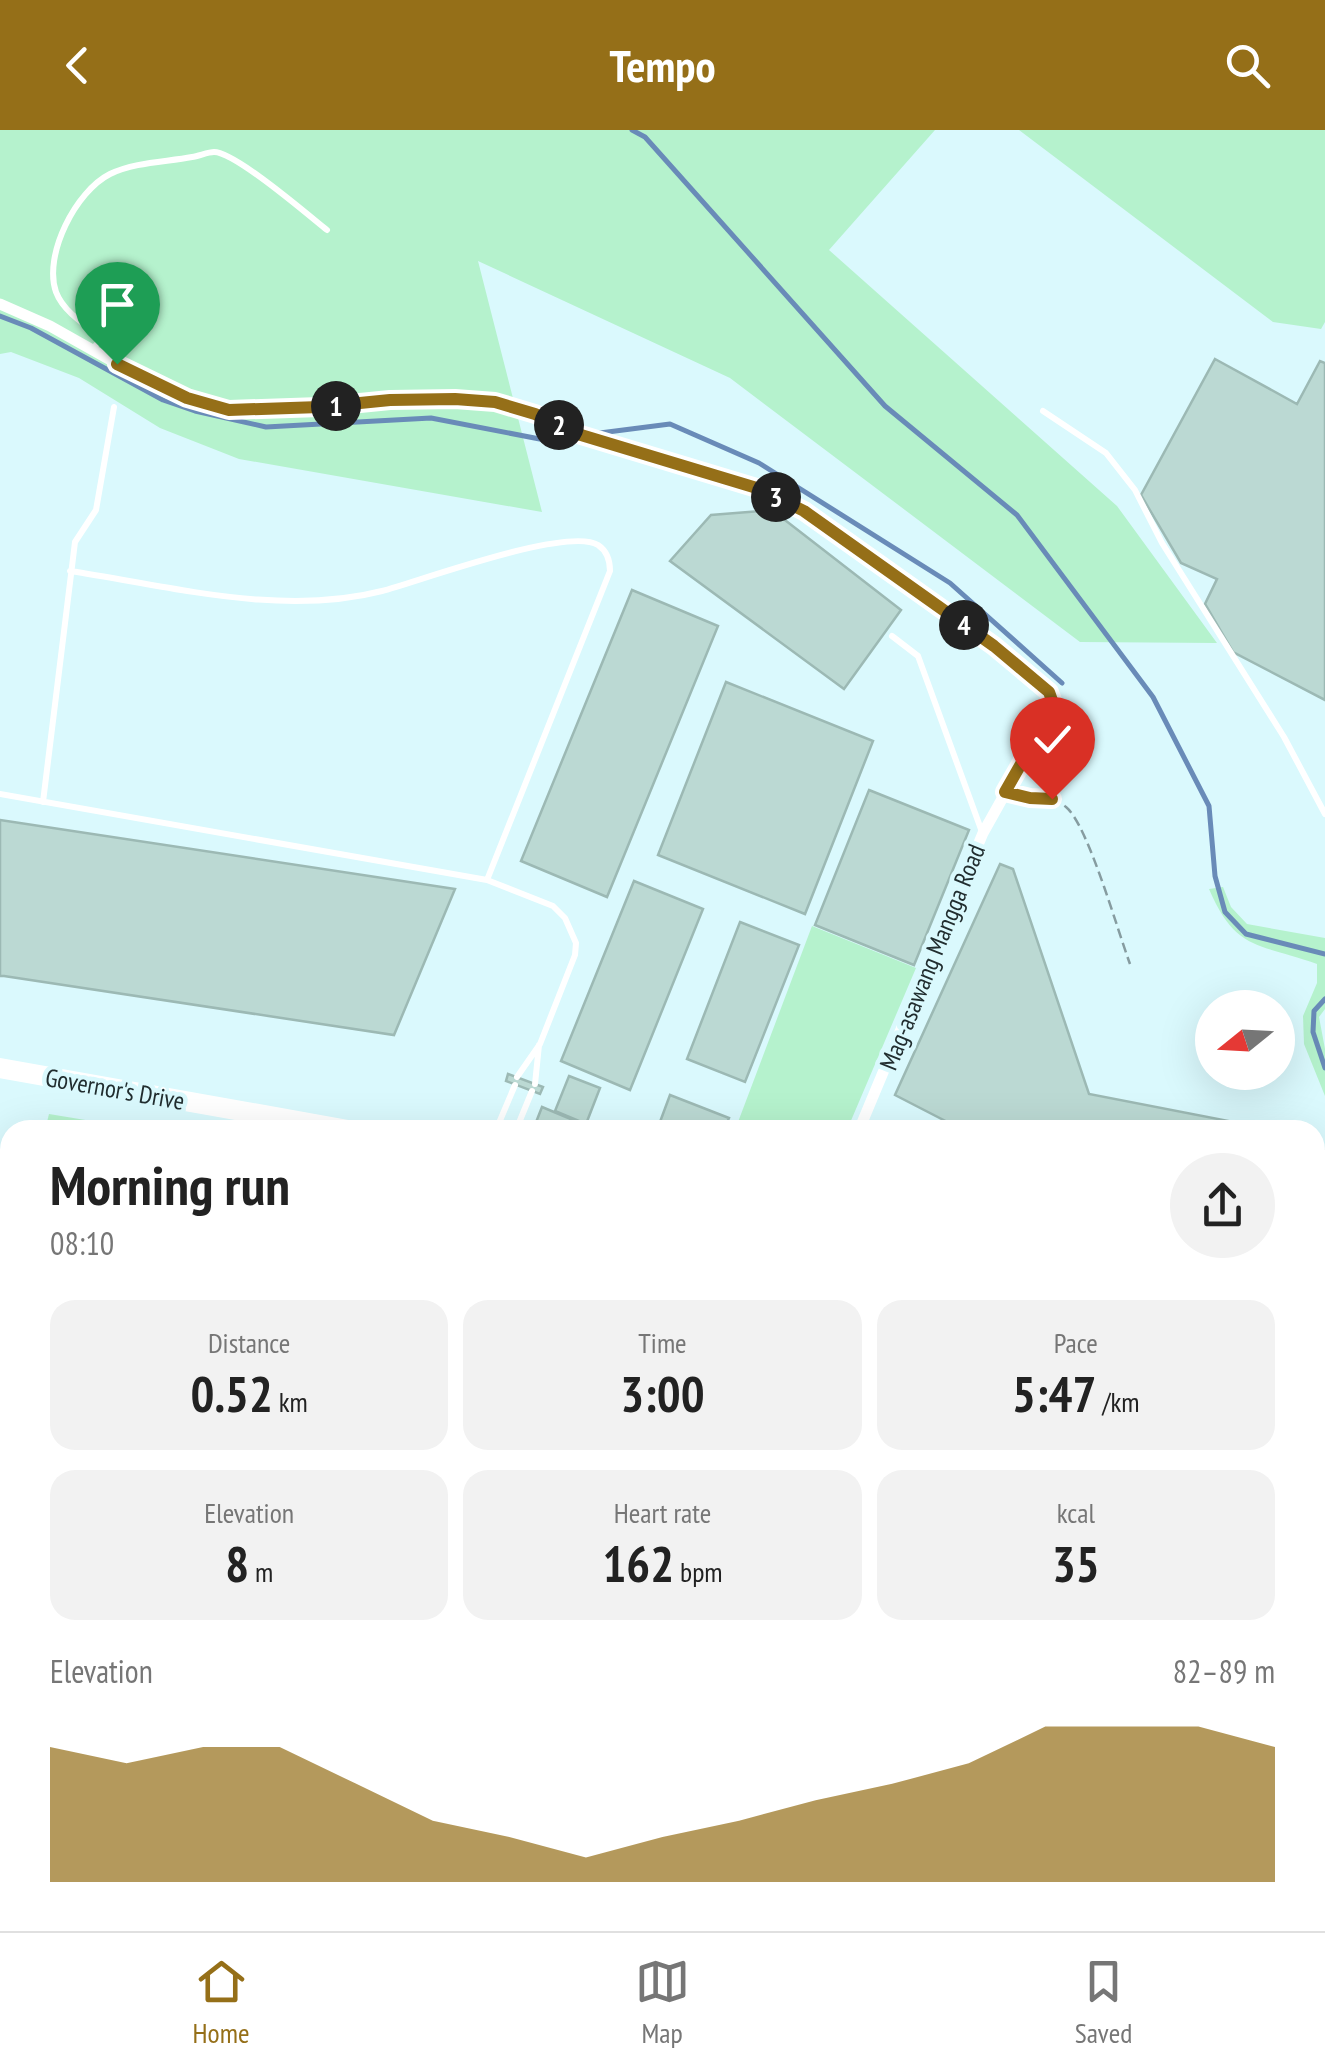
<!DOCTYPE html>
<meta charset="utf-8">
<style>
body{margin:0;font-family:"PT Sans Narrow",sans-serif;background:#f2f2f2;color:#222;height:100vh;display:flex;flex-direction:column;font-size:38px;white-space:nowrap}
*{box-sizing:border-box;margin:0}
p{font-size:32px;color:#767676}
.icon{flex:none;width:55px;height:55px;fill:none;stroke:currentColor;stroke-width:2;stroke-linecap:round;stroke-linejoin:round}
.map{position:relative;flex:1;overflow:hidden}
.sheet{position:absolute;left:0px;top:990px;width:1325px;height:812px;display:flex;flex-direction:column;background:#fff;border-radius:30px 30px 0 0;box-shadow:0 10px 40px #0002}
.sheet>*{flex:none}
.needle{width:65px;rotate:252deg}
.fabs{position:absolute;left:1195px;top:860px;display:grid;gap:20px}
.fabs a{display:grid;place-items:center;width:100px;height:100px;border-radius:50%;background:#fff;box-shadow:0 10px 40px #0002;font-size:50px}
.pin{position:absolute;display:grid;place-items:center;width:85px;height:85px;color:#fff;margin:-102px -42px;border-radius:50% 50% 50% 0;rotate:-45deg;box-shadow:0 0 10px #0007}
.pin .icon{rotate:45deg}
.km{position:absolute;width:50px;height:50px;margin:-25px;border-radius:50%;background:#222;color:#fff;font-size:28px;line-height:50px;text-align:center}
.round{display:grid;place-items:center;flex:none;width:105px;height:105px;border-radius:52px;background:#f2f2f2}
.headline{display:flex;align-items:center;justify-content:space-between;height:170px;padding:0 50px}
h1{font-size:55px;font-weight:700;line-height:75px}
.figures{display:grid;grid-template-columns:repeat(3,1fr);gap:15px;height:170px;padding:10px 50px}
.figures div{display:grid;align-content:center;border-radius:25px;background:#f2f2f2;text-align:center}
.figures b{font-size:50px;font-weight:700}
.figures small{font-size:28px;font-weight:400}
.figures p{font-size:28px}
.chart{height:280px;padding:20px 50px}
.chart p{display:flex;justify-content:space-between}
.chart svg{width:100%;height:180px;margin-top:10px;fill:#956f18;opacity:.7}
header{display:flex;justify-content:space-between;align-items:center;height:130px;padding:0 50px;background:#956f18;color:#fff;font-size:45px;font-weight:700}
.tab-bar{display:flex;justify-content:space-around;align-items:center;height:140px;border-top:2px solid #e0e0e0;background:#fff;font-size:28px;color:#767676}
.tab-bar a{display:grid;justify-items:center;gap:5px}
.tab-bar .active{color:#956f18}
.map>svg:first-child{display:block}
.green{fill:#b5f2cd}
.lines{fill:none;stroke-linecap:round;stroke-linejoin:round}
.stream{stroke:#698bb8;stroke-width:5}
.building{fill:#bbd9d3;stroke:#9cb9b4;stroke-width:2.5}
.path{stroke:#869ca0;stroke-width:2.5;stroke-dasharray:10 5;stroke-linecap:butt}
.service{stroke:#fff;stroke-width:6}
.minor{stroke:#fff;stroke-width:11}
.trunk{stroke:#fff;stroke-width:20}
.route-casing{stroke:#fff;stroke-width:20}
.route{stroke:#956f18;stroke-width:12}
.labels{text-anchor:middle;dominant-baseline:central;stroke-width:9;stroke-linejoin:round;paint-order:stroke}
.street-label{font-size:25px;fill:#212d2f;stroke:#daf9fd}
</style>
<header><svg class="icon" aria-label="back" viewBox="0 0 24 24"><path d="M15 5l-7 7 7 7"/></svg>Tempo<svg class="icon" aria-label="search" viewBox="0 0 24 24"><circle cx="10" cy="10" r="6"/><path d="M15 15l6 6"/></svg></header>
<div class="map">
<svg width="1325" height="1801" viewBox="0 0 1325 1801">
<rect width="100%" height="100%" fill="#daf9fd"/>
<!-- green -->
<path class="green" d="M0,0H935L829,120L1117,376L1217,513L1080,512L730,248L478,131L542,382L239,329L160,298L79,248L11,222L0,224Z
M1019,0H1325V192L1321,199L1273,192Z
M1223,757L1231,777L1247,794L1325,808V879L1319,887L1325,919V966L1304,914L1303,886L1317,853V834C1259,813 1236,822 1209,759Z
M812,796L916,838L847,1000H735Z
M49,984L146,1000H45Z
M114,1793H269L276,1801H111Z"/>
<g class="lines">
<!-- stream -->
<path class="stream" d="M632,0L645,7L885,276L1017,385L1153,567L1209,676L1215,746L1225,782L1246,804L1325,824
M0,186L31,198L163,270L195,281L266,297L431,288L550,311L576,306
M592,304L670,294L759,333L950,453L1062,553
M1325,869L1314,881L1313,902L1325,938
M0,1512L10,1515"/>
</g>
<!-- building -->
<path class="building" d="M1215,229L1297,274L1320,231L1325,233V570L1233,522L1205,474L1217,449L1181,433L1141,365Z
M772,380L901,480L844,559L670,431L711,385Z
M632,460L718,496L607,767L521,731Z
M726,552L873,611L805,784L658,725Z
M869,660L969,700L914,835L815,795Z
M0,690L455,759L394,905L4,846H0Z
M1000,734L1013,739L1089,964L1275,1000H963L895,965Z
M634,751L703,779L630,960L561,931Z
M740,792L799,815L745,952L687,929Z
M508,944L543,957L540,964L506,951Z
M569,946L600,958L586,994L555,981Z
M670,965L729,988L724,1000H657Z
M542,977L578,992L575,1000H533Z
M1315,1013L1325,1021V1192L1315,1186Z
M0,1032L10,1034V1103L0,1101Z
M1315,1270L1325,1276V1299L1315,1317Z
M1315,1606L1325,1614L1323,1677L1315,1671Z
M1325,1680V1717L1315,1709V1692Z
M0,1707L10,1709L9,1740L0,1738Z
M0,1741L10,1743L9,1773L0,1772Z
M908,1792H925L928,1794L924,1801H903Z
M1093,1792H1146L1140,1801H1104Z
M1183,1792H1253L1247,1801H1189L1182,1795Z"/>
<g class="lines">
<!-- path -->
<path class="path" d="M1021,666C1036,670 1053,666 1066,677C1088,695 1118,802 1130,834
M227,1792L228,1801
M255,1792L256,1801
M188,1801L189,1792"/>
<!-- service -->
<path class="service" d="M92,219L99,212V205C84,194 63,181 56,162C43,125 76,61 110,44C135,32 166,32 192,27C199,26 208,22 214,22C235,22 307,84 327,100
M1043,281L1106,323L1135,360L1162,413L1284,607L1325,684
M70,441C170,456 281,487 382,461C420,451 568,396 598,415C607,421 610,430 610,441L487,750
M892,506L918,526L982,702
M0,664L487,750L553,776L565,788L576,813L575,825L540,914L517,947
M43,672L75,412L96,380L114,277
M535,954L539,915
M882,995L891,1000
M496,1000L515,955
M516,1000L532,961
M1315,1233L1325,1238
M1298,1792L1309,1801"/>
<!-- minor -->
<path class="minor" d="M0,174L50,196L153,254L187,268L229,280L320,277L390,271L455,269L495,272L535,284L581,305L760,359L804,381L994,516L1049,562L1054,576L983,703L859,1000
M0,1152L10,1149
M0,1309L10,1287
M0,1456L10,1435
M0,1568L10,1572
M1315,1582L1325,1590
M0,1627L10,1629
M0,1696L10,1698
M0,1782L10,1784
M58,1792L99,1801
M285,1792L296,1801
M535,1792L553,1801
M868,1792L883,1801
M1018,1792L1030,1801
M373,1800L386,1796L398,1801
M11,1801L15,1792
M333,1801L344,1792
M642,1801L643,1792
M715,1801V1792
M790,1801L791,1792
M846,1801L849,1792
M997,1801L1002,1792"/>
<!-- trunk -->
<path class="trunk" d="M0,938L348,1000
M1315,1498L1325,1502"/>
</g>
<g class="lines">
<defs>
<path id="route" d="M117,234L187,268L229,280L320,277L390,270L455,269L495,272L535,284L581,305L760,359L804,381L994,516L1049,562L1054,576L1005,662L1030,668L1052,669"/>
</defs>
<!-- route casing -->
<use href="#route" class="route-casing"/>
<!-- route -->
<use href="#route" class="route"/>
</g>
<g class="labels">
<!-- street labels -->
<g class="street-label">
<text transform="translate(932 827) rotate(-68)">Mag-asawang Mangga Road</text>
<text transform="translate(115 959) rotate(10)">Governor's Drive</text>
</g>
</g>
</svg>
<div class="fabs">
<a><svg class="needle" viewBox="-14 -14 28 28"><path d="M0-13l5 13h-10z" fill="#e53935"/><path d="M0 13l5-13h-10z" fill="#767676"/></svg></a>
</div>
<div class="pin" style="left:117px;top:234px;background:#1e9e55"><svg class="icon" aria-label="arrive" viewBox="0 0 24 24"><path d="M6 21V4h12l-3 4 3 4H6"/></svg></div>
<div class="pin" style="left:1052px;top:669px;background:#d93025"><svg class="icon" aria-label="check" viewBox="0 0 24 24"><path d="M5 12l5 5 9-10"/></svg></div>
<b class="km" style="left:336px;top:276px">1</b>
<b class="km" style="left:559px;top:295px">2</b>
<b class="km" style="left:776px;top:367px">3</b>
<b class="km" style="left:964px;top:495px">4</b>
<section class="sheet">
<div class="headline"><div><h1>Morning run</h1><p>08:10</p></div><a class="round"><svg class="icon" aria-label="share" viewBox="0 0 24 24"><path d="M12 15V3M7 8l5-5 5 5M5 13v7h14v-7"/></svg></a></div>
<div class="figures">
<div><p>Distance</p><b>0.52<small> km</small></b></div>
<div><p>Time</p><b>3:00</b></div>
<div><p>Pace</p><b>5:47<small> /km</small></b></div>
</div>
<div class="figures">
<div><p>Elevation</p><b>8<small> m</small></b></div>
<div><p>Heart rate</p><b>162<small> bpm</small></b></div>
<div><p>kcal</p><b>35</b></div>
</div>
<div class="chart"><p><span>Elevation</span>82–89 m</p>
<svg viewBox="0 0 160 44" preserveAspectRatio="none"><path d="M0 44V11L10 15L20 11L30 11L40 20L50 29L60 33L70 38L80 33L90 29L100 24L110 20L120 15L130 6L140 6L150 6L160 11V44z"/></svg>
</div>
</section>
</div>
<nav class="tab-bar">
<a class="active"><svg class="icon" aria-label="home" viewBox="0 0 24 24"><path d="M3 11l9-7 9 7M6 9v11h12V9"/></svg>Home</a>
<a><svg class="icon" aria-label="map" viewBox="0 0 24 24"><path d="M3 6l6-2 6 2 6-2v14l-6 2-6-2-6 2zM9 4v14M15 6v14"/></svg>Map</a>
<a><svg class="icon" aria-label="saved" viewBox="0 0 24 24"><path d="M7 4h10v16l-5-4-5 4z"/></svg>Saved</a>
</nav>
